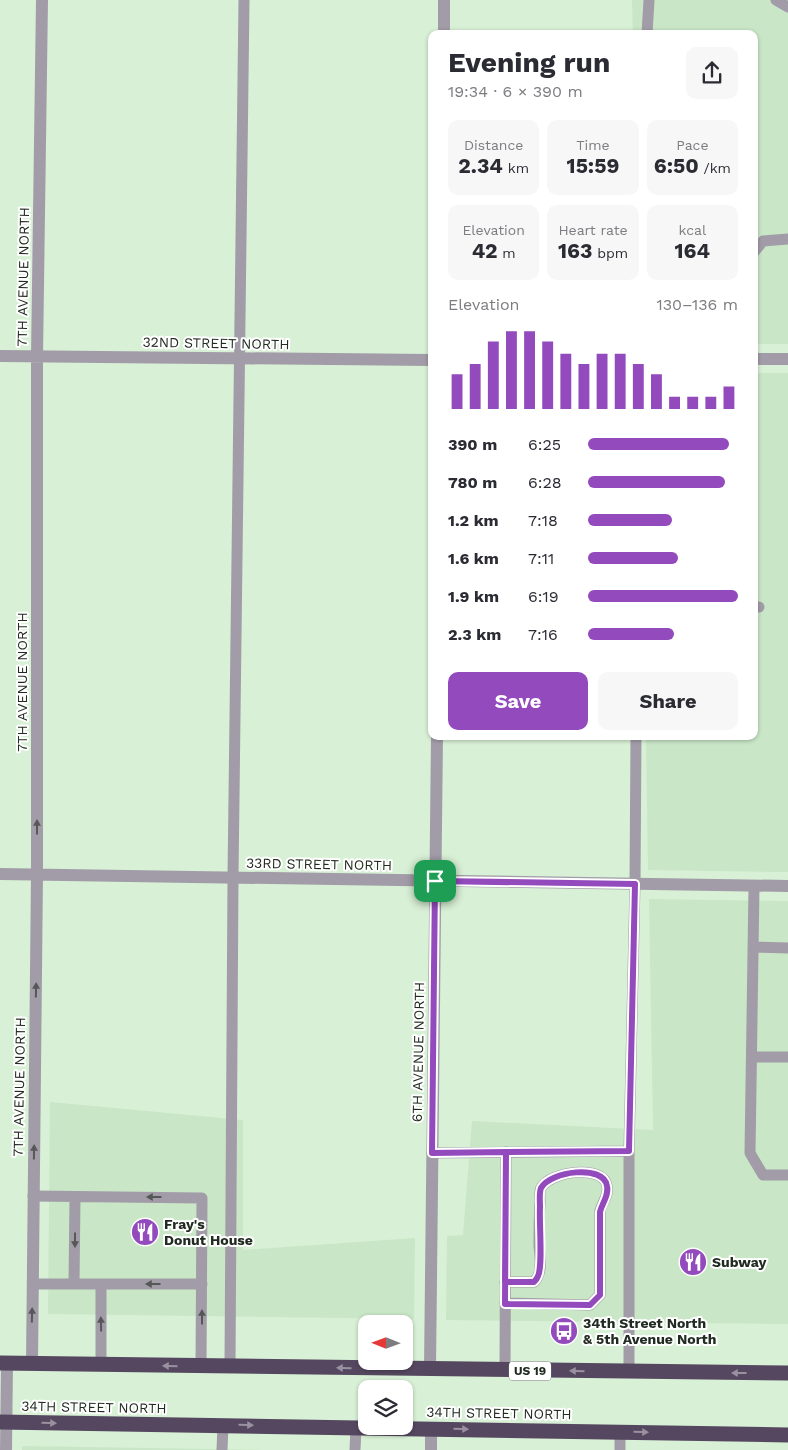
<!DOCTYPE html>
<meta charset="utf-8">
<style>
body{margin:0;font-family:"Work Sans",sans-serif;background:#f7f7f7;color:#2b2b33;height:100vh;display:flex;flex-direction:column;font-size:19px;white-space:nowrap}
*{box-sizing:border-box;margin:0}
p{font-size:16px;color:#7c7c81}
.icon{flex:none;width:28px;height:28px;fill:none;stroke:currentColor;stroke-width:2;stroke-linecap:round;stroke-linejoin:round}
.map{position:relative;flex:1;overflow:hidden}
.side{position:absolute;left:428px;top:30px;width:330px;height:710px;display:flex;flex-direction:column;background:#fff;border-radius:10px;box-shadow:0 1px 4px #0004}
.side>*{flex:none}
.needle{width:32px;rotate:271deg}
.buttons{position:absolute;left:358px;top:1315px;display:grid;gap:10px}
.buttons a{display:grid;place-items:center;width:55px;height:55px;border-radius:10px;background:#fff;box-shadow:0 1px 4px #0004;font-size:25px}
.pin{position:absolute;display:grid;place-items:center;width:42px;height:42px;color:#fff;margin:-21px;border-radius:10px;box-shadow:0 2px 8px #0006}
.round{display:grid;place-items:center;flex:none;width:52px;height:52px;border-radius:10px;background:#f7f7f7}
.summary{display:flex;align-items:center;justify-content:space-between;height:85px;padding:0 20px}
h1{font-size:28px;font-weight:700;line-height:38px}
.metrics{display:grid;grid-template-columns:repeat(3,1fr);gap:8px;height:85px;padding:5px 20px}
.metrics div{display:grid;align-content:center;border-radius:10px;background:#f7f7f7;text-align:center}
.metrics b{font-size:21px;font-weight:700}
.metrics small{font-size:14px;font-weight:400}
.metrics p{font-size:14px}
.chart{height:140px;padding:10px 20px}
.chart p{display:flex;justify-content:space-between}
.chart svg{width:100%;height:90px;margin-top:5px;stroke:#924abd;stroke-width:6}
.cta{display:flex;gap:10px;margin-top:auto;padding:10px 20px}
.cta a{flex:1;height:58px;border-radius:10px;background:#924abd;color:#fff;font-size:20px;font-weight:700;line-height:58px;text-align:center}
.cta a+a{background:#f7f7f7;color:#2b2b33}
ul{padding:0 20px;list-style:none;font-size:16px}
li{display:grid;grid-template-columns:80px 60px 1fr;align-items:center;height:38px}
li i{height:12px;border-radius:6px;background:#924abd}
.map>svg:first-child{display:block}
.built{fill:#c9e6c7}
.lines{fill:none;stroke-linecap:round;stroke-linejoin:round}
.lane{stroke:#a29ca8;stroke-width:11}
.street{stroke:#a29ca8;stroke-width:12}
.highway{stroke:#55475f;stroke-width:15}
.oneway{fill:#555857}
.oneway2{fill:#99919f}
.route-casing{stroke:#fff;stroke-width:10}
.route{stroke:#924abd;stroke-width:6}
.labels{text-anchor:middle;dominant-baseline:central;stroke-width:4;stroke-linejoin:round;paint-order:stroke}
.shield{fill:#fff;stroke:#646b64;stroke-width:1}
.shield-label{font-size:12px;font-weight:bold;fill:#222b21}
.street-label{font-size:14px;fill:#222b21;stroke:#fff}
.poi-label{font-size:14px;font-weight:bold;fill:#222b21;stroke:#fff;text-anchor:start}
</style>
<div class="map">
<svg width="788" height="1450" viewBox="0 0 788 1450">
<rect width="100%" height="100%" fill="#d8f0d6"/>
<!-- built -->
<path class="built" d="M632,0H788V344H754V34H633Z
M754,373H788V872L648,870L646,736H754Z
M649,899L788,901V1324L446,1320L447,1236L463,1235L472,1121L653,1130Z
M50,1102L243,1120V1250L415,1238L414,1319L48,1314Z
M22,1446L264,1450H22Z"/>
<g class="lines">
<!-- lane -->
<path class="lane" d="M776,0L788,7
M647,34L649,0
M754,252L763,241L788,239
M754,607H759
M754,886L750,1153L763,1175H788
M753,947L788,948
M752,1057H788
M432,1153L629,1151
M33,1196L202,1198L201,1366
M505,1282H534C536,1280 537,1279 538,1276C542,1267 540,1255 539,1246C539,1231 539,1217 540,1203C540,1199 539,1192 541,1188C550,1171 604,1164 607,1186C609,1196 602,1202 600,1211V1295L590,1305L505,1303
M33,1284H202
M74,1284L75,1197
M101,1284V1365
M230,1366L233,877L244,0
M505,1370L506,1152
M629,1372V1151L635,884L636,736
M222,1450L223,1425
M355,1450L356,1427
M620,1450V1432"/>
<!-- street -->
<path class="street" d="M444,34V0
M0,356L431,360
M754,359H788
M0,874L788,886
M32,1363L37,874V357L42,0
M430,1369L437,736
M6,1450L7,1363
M431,1450V1429"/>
<!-- highway -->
<path class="highway" d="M0,1363L788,1373
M0,1422L788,1435"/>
</g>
<!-- one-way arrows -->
<defs><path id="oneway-solid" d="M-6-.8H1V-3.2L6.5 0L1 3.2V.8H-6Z" transform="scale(1.25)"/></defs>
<g class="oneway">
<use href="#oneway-solid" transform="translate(37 827) rotate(-90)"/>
<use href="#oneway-solid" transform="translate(36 990) rotate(-89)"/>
<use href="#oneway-solid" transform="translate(34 1152) rotate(-89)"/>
<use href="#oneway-solid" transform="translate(154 1197) rotate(-180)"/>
<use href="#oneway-solid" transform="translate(75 1240) rotate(90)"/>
<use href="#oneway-solid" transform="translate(153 1284) rotate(-180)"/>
<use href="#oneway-solid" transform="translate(32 1315) rotate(-89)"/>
<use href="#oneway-solid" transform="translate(202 1317) rotate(-90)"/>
<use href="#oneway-solid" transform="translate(101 1324) rotate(-91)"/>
</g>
<g class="oneway2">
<use href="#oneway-solid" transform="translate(170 1366) rotate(-179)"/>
<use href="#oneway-solid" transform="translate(344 1368) rotate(-179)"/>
<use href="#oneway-solid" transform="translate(577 1371) rotate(-179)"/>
<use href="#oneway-solid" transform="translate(739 1373) rotate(-180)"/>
<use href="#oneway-solid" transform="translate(49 1423) rotate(1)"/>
<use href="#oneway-solid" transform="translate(246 1425) rotate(1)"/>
<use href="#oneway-solid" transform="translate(461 1429) rotate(1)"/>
<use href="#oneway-solid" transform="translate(641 1432) rotate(1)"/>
</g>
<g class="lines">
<defs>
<path id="route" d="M435,881L432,1153L506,1152L505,1282H534C536,1280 537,1279 538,1276C543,1266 539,1222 540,1207C540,1201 539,1193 541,1188C550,1171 604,1164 607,1186C609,1196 602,1203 600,1212V1295L590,1305L505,1304C505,1253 506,1203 506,1152L629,1151L635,884L435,881"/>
</defs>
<!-- route casing -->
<use href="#route" class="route-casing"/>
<!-- route -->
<use href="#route" class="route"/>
</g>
<!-- icons -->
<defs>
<symbol id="restaurant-disc" viewBox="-11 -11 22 22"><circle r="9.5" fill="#924abd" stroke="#fff"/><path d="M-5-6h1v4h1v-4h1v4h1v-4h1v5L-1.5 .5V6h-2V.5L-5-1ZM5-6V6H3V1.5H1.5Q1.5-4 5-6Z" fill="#fff"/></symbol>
<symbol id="bus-disc" viewBox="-11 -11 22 22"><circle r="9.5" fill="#924abd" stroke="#fff"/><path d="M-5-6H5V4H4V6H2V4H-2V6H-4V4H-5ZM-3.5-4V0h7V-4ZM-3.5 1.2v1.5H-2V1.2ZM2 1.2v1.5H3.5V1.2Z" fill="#fff"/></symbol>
</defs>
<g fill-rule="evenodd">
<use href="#restaurant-disc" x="129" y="1216" width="32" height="32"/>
<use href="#restaurant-disc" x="677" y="1246" width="32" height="32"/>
<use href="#bus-disc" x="548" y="1315" width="32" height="32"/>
</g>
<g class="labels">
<!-- shield labels -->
<rect class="shield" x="509" y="1361.5" width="42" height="19" rx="4"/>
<g class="shield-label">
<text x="530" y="1371">US 19</text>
</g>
<!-- street labels -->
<g class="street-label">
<text transform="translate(23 277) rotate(-89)">7TH AVENUE NORTH</text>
<text transform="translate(216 343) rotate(1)">32ND STREET NORTH</text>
<text transform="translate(22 682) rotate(-90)">7TH AVENUE NORTH</text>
<text transform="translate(319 864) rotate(1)">33RD STREET NORTH</text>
<text transform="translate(418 1052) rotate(-89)">6TH AVENUE NORTH</text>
<text transform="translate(19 1087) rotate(-89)">7TH AVENUE NORTH</text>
<text transform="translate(94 1407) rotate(1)">34TH STREET NORTH</text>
<text transform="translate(499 1413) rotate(1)">34TH STREET NORTH</text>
</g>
<!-- poi labels -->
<g class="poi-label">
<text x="164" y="1224">Fray's<tspan x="164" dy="16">Donut House</tspan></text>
<text x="712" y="1262">Subway</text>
<text x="583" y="1323">34th Street North<tspan x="583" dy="16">&amp; 5th Avenue North</tspan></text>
</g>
</g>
</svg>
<div class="buttons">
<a><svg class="needle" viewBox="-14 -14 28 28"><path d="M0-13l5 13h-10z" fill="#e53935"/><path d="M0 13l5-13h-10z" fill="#7c7c81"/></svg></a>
<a><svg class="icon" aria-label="layers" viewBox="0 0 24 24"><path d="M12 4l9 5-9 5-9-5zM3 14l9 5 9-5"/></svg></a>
</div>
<div class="pin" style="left:435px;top:881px;background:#1e9e55"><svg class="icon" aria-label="arrive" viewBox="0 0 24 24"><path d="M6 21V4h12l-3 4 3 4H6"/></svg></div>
<section class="side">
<div class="summary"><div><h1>Evening run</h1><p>19:34 · 6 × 390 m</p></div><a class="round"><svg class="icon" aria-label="share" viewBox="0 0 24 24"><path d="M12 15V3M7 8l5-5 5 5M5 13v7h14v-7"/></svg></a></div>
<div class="metrics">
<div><p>Distance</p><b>2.34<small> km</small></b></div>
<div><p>Time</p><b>15:59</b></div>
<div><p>Pace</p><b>6:50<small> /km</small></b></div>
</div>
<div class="metrics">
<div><p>Elevation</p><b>42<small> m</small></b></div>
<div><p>Heart rate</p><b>163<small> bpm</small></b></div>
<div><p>kcal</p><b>164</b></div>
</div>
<div class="chart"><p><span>Elevation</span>130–136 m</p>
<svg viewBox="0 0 160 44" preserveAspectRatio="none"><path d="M5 44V27M15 44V22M25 44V11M35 44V6M45 44V6M55 44V11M65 44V17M75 44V22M85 44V17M95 44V17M105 44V22M115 44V27M125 44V38M135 44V38M145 44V38M155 44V33"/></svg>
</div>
<ul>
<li><b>390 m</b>6:25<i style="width:94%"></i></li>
<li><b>780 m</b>6:28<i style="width:91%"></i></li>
<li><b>1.2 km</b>7:18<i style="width:56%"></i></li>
<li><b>1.6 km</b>7:11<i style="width:60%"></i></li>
<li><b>1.9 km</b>6:19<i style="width:100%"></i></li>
<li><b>2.3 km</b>7:16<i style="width:57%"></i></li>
</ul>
<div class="cta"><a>Save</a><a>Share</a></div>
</section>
</div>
